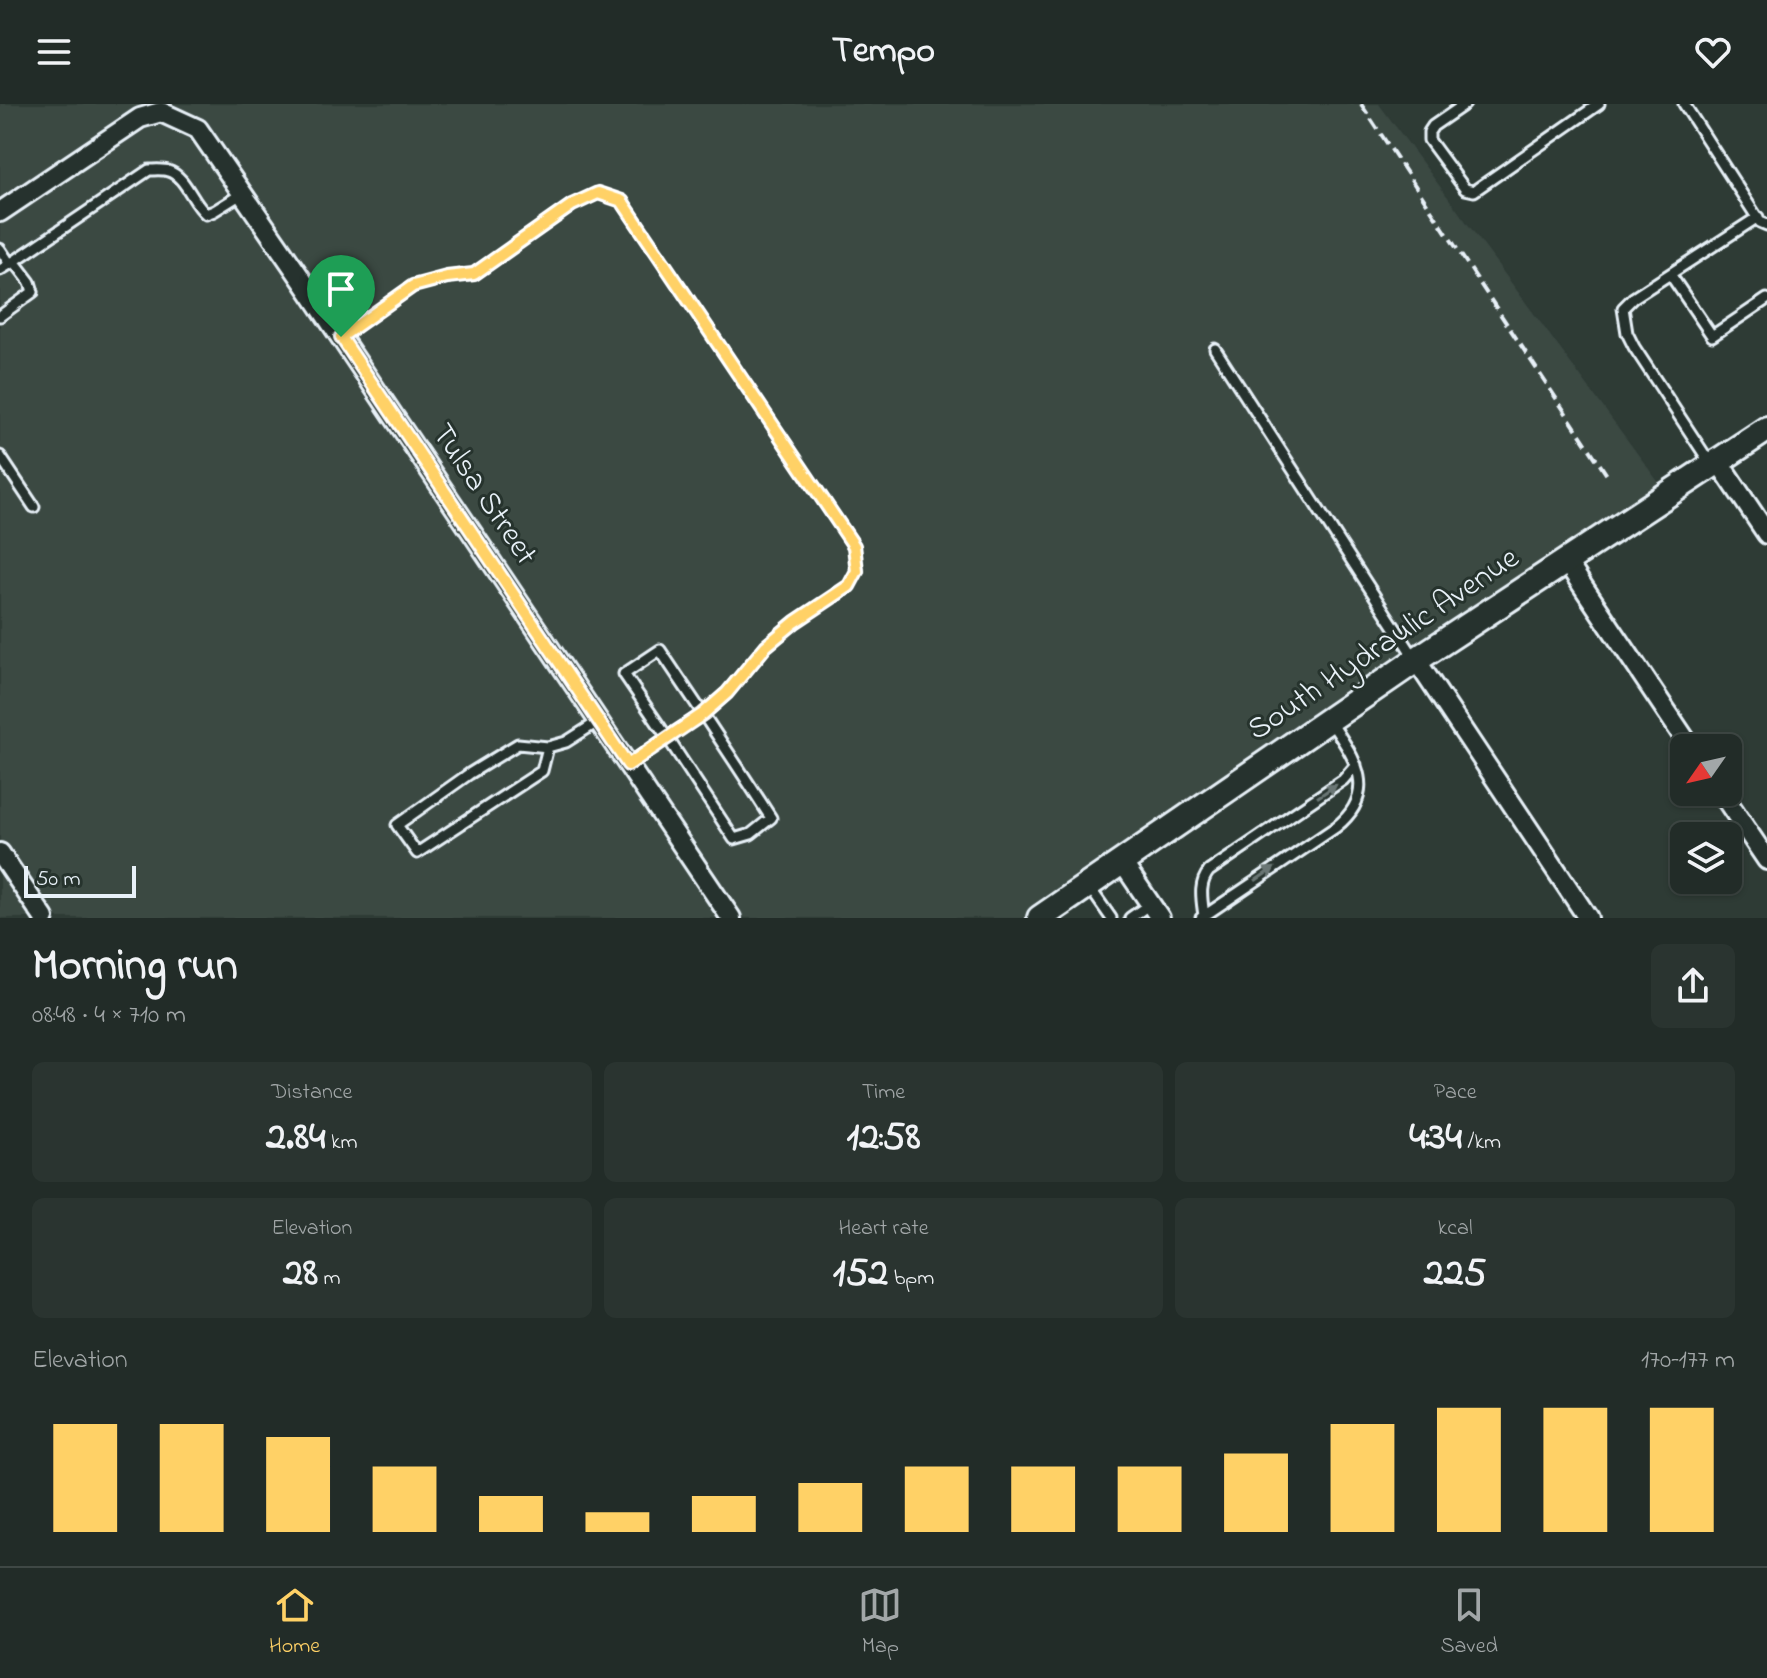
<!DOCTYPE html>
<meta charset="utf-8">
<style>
body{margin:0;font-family:"Indie Flower",sans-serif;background:#2a3430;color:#f1f3f6;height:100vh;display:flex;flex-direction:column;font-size:30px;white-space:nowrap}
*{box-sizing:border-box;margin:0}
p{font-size:26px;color:#a2a7a8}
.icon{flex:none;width:44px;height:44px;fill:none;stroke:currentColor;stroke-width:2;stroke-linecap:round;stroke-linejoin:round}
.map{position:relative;height:814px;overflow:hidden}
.side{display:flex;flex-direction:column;background:#222c28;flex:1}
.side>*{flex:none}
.needle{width:52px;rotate:236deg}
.fabs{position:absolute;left:1670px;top:630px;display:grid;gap:16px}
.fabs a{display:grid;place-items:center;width:72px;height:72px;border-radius:12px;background:#222c28;box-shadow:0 2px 6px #0004,0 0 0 2px #3f4845;font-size:40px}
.scale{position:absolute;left:24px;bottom:20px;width:112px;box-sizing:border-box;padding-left:8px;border:4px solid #e8f1f8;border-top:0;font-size:22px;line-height:28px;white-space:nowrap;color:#e8f1f8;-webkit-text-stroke:6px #26332d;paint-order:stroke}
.pin{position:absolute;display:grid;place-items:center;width:68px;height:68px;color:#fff;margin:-82px -34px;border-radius:50% 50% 50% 0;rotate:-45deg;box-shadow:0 0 8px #0007}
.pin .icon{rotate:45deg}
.round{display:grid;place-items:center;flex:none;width:84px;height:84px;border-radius:12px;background:#2a3430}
.overview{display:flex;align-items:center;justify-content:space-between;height:136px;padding:0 32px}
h1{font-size:44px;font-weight:700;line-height:60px}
.stats{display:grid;grid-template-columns:repeat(3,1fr);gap:12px;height:136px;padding:8px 32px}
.stats div{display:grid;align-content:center;border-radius:12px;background:#2a3430;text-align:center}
.stats b{font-size:40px;font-weight:700}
.stats small{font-size:22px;font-weight:400}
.stats p{font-size:22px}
.chart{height:224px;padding:16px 32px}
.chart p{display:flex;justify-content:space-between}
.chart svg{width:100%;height:144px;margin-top:8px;stroke:#ffd166;stroke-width:6}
header{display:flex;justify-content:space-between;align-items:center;height:104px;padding:0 32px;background:#222c28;font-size:36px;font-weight:700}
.tab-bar{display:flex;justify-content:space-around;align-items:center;height:112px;border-top:2px solid #3f4845;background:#222c28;font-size:22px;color:#a2a7a8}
.tab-bar a{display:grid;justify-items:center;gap:4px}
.tab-bar .on{color:#ffd166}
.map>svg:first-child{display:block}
.built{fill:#3b4843}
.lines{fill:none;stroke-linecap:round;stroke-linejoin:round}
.lane-casing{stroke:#e8f1f8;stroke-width:15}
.street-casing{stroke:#e8f1f8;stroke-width:24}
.secondary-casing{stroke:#e8f1f8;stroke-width:30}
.lane{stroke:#26332d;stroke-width:9}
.street{stroke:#26332d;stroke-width:18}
.secondary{stroke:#26332d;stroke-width:24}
.rail{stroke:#e8f1f8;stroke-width:4;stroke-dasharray:12 6;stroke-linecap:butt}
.oneway{fill:#6a7674}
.route-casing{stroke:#fff;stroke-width:16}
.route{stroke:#ffd166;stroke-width:10}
.labels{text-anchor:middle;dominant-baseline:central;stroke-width:6;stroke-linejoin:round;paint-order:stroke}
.street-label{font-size:32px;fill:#e8f1f8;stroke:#26332d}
</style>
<header><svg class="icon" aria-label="menu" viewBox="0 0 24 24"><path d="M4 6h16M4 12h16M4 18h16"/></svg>Tempo<svg class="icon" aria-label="heart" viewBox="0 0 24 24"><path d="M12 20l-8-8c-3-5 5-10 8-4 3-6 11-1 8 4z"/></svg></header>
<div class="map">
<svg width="1767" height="814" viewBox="0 0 1767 814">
<rect width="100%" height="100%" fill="#2e3b35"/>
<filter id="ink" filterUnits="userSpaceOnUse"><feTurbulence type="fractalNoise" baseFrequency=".0125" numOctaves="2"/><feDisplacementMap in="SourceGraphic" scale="16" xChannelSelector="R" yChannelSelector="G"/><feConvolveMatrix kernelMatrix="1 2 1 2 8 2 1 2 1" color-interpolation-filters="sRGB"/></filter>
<g filter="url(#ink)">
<!-- built -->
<path class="built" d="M0,0H1379L1668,391L1040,814H0Z"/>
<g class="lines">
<defs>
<path id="lane" d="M1465,0L1433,22L1429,28V36L1465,85L1474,87L1599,0
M1684,0L1760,118L1767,121
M0,145L10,160L149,66C155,66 163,65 168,67C186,72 192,99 206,110L214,107L243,89
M0,166L10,160
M1670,170L1712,232L1767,195
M0,212L33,188L30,178L14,157
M341,233L413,182L447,173L474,170L572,101L598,89L622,97L854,442L857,467L849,482L795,518L766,542L727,589L703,610L667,633L624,570L660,546C698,602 735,658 771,714L751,730L734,735L667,633L628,661
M1215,245L1414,553
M0,352L34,403
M1710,359L1634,243L1627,229L1623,204L1633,194L1758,113
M518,640L548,643L542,667L417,749L397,721L469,670Z
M548,643L566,638L599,617
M1090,784L1111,814
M1204,812C1202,796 1198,780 1209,767L1343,676L1356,661
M1130,814L1150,800
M1201,814L1336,723C1380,688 1354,653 1330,617"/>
<path id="street" d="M0,108L140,14L161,8L198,25L302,176L731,814
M1718,357L1767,430
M1566,457L1691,644
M1416,556L1588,814
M1721,688L1767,756
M0,749L44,814
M1122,758L1160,814"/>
<path id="secondary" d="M1040,814L1416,556L1767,325"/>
</defs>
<!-- lane casing -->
<use href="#lane" class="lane-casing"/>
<!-- street casing -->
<use href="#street" class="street-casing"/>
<!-- secondary casing -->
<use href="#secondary" class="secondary-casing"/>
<!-- lane -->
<use href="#lane" class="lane"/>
<!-- street -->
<use href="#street" class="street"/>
<!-- secondary -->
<use href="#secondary" class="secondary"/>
<!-- rail -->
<path class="rail" d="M1361,0L1607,371"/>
</g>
<!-- one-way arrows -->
<defs><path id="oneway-solid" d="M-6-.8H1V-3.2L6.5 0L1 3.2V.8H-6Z" transform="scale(2)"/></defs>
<g class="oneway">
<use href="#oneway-solid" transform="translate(1327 687) rotate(-34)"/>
<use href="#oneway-solid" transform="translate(1265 770) rotate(-34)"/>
</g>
</g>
<g class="lines" filter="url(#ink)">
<defs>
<path id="route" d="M598,89L622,97L854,442L857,467L849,482L795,518L766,542L727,589L703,610L628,661L341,233L413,182L447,173L474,170L572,101Z"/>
</defs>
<!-- route casing -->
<use href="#route" class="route-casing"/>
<!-- route -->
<use href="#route" class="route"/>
</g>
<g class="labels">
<!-- street labels -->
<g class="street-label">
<text transform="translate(483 391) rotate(56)">Tulsa Street</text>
<text transform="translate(1384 541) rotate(-34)">South Hydraulic Avenue</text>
</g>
</g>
</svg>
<div class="fabs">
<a><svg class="needle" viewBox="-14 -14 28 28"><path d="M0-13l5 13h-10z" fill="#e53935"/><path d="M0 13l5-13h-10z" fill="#a2a7a8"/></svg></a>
<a><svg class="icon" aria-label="layers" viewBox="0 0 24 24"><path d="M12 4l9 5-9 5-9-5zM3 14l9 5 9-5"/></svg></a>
</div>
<div class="scale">50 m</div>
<div class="pin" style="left:341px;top:233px;background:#1e9e55"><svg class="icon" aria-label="arrive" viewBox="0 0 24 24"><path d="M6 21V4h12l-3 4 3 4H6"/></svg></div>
</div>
<section class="side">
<div class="overview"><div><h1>Morning run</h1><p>08:48 · 4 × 710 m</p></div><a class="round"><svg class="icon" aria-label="share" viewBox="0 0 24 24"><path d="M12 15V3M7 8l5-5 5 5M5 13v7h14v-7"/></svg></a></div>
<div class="stats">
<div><p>Distance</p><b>2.84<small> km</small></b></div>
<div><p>Time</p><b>12:58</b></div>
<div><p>Pace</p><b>4:34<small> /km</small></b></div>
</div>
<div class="stats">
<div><p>Elevation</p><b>28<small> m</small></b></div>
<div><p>Heart rate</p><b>152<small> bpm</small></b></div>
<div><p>kcal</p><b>225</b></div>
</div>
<div class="chart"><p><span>Elevation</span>170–177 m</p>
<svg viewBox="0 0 160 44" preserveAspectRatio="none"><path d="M5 44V11M15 44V11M25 44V15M35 44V24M45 44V33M55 44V38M65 44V33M75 44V29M85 44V24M95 44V24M105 44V24M115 44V20M125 44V11M135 44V6M145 44V6M155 44V6"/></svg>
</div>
</section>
<nav class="tab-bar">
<a class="on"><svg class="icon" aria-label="home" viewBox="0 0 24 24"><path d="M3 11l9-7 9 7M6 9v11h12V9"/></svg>Home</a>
<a><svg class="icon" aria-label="map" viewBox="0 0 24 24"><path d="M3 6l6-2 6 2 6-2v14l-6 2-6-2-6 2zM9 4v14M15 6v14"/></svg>Map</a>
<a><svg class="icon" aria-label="saved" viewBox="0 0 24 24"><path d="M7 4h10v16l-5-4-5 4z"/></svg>Saved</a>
</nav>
